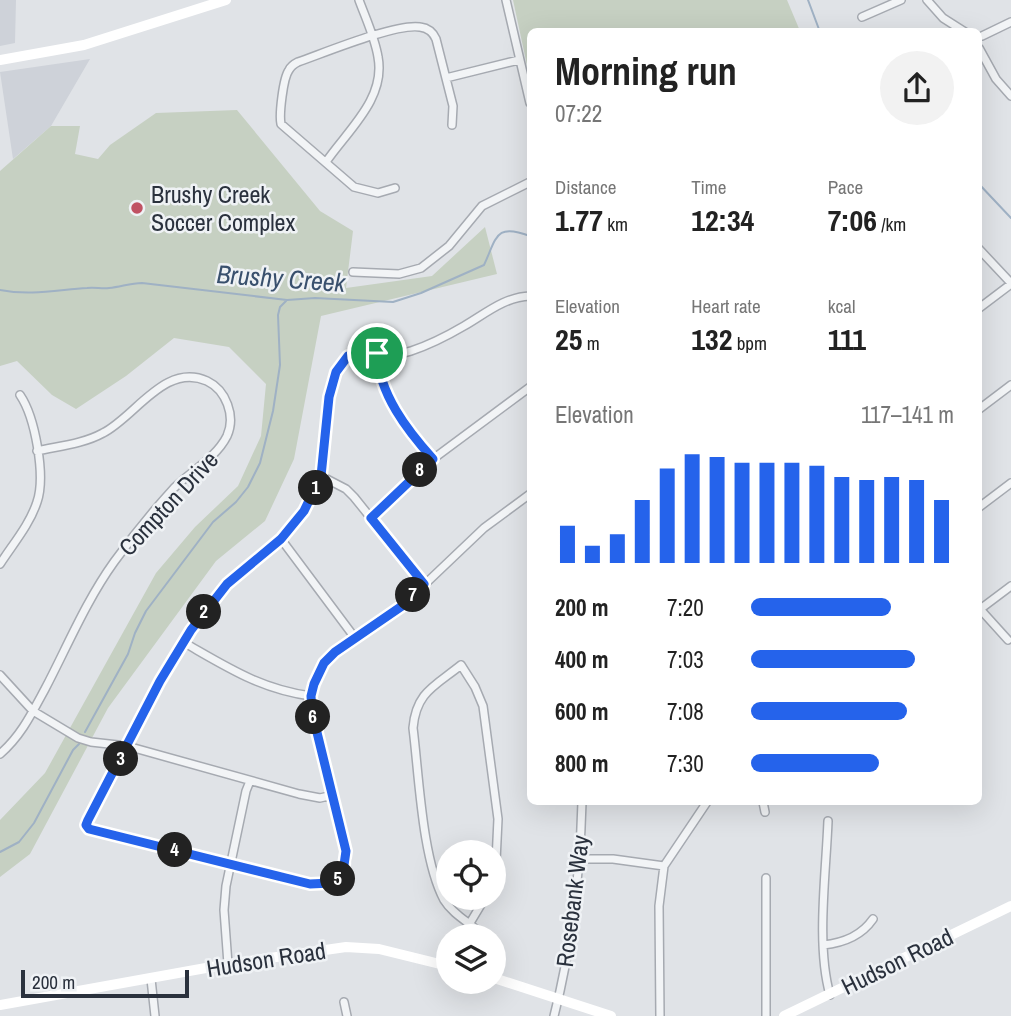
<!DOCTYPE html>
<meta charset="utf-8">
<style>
body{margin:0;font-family:"Archivo Narrow",sans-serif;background:#f2f2f2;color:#222;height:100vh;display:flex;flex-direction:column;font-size:26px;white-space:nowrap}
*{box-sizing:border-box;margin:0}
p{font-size:23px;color:#767676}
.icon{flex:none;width:38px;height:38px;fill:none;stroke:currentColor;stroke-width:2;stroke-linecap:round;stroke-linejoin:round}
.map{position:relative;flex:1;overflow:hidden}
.details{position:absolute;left:527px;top:28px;width:455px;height:777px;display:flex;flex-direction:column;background:#fff;border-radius:10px;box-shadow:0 7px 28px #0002}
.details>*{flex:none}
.buttons{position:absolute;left:436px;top:840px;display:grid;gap:14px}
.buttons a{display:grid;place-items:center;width:70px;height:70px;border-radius:50%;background:#fff;box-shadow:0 7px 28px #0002;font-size:35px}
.scale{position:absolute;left:21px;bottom:18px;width:168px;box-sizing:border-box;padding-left:7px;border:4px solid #2a313d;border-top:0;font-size:19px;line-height:24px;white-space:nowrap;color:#2a313d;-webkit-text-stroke:5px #eff2f5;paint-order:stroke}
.pin{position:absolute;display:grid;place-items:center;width:60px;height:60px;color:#fff;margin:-30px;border:4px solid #fff;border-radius:50%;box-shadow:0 2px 7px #0007}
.km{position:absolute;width:35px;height:35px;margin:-18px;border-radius:50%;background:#222;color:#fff;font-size:19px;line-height:35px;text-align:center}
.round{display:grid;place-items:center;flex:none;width:74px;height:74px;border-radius:37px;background:#f2f2f2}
.head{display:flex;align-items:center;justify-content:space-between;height:119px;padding:0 28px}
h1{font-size:38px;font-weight:700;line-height:52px}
.figures{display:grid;grid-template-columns:repeat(3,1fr);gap:10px;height:119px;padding:7px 28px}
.figures div{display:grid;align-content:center}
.figures b{font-size:30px;font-weight:700}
.figures small{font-size:19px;font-weight:400}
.figures p{font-size:19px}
.chart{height:196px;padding:14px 28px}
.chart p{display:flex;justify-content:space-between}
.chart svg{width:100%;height:126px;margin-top:7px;stroke:#2563eb;stroke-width:6}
ul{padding:0 28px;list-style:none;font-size:23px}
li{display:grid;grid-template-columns:112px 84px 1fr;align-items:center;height:52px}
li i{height:18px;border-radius:9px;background:#2563eb}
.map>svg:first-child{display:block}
.built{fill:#ced2d9}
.green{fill:#c6d0c2}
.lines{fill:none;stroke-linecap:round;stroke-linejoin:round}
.stream{stroke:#9fb1c4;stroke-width:2}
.street-casing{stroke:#a6aab1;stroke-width:10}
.street{stroke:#f2f4f6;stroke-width:7}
.secondary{stroke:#fff;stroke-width:10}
.route-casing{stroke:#fff;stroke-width:14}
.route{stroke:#2563eb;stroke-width:9}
.poi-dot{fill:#c05263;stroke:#eff2f5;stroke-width:2.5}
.labels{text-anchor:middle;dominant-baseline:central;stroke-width:5;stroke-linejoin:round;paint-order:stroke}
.poi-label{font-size:24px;fill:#2a313d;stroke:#eff2f5;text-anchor:start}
.street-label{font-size:24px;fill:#2a313d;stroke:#eff2f5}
.water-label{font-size:26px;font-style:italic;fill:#39506d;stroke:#eff2f5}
</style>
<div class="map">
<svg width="1011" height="1016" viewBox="0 0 1011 1016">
<rect width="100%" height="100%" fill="#e0e3e7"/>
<!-- built -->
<path class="built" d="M0,0H16L15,43L0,46Z
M90,59L51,126L13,159L0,72Z"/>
<!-- green -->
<path class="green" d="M513,0H787L800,31L530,32V79Z
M237,110L320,211L353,231L346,288L432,276L485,227L497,274L321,316L294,459L265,521L216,561L108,708L30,854L0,877V820L45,773L156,573L195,527L238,486L261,436L266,384L229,347L174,338L126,376L76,409L52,395L17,361L0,366V171L51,126H80L75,154L98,159L110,145L156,113Z"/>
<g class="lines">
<!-- stream -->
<path class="stream" d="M808,0L820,32
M978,183L1011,218
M0,290C30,296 57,290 87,288C95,287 102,289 109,288C121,287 130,283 142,283L287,300L315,298L393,302L421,293L484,265C497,237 495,223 530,236
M85,732L128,654L135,633L146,611L213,522L236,502L248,487L260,463L273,411L280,365L278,315L280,307L286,301
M0,852L19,842L34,823L73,750L79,744"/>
<defs>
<path id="street" d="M506,0L530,103
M927,0L943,18L965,32
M862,17L901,0
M982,36L1011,22
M979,48L996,79L1011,96
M446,78L519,60
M326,162C347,131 386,99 378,57C375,38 366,19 359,0
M395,188L378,193L354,187L281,124C279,115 283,78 289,70C291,66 294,64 298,62C324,53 396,23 420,27C428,28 433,32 436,39L453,106L452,125
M978,248L1011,283
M353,272L399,274L421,268L449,246L482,206L530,182
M530,296C504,297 485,314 464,326C447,336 429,345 411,351C390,359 361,343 345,359C316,387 331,451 316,487C298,531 265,549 232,580C217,594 203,612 192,629C162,673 140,722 115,769C107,786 99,804 88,820L87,828L310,884C330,886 344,881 347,858L312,712L311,696L314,684L320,670L330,657L402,606L484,528L530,494
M978,309L1011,284
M377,353C379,394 407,429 433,459
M978,410L1011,385
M321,476L346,489L354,497L424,584
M978,508L1011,483
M371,518L433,459L530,387
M281,539L355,638
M0,564C13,544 30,524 37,502C46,476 35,417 20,395
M980,609L1008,640
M979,610L1011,586
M183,642C227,667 260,689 311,696
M0,675L33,711L78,738L91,742L127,746L299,794L320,798L333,795
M0,754C21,736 32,713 45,689C67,647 86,601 114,562C132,537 153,511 174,488C191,471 216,458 227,436C236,416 226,390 207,381C165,362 135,417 103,433C83,444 59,446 37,451
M763,802L765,812
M828,821C826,874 816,945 830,995
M580,859H613L664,866
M470,923L485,898
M484,936C472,924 453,915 444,900C422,859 419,775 413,728C416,692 435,686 461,665L475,687L483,706L498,819L496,861L494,872
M823,945C843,943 862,935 873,919
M228,964L224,910L226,886L246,791L250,781
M151,979L155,1016
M344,1002L347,1016
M554,1016C572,946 580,874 582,802
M660,1016L659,906L664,866L707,802
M766,1016V878"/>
</defs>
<!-- street casing -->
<use href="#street" class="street-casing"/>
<!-- street -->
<use href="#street" class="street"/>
<!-- secondary -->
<path class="secondary" d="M0,60L84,45L226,0
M494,978L611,1016
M0,1005L228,964L346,947L379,949L448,966
M784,1016L1011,906"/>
</g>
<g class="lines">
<defs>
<path id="route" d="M362,351L377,353C379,394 407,430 433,459L371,518L424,584L402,606L335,652L324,663L314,684L311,696L312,712L346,851L343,872L331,883L310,884L89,829L86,825L88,820L160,681L191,630L227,584L281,539L304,511L321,476L329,397L336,372L348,356Z"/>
</defs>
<!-- route casing -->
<use href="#route" class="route-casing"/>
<!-- route -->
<use href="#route" class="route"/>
</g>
<!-- markers -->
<circle class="poi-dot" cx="137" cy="208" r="7"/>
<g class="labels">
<!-- poi labels -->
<g class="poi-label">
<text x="151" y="194">Brushy Creek<tspan x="151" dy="28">Soccer Complex</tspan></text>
</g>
<!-- street labels -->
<g class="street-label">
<text transform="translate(168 503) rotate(-47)">Compton Drive</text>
<text transform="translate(572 901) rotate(-83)">Rosebank Way</text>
<text transform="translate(266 959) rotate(-9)">Hudson Road</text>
<text transform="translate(897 961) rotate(-26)">Hudson Road</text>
</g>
<!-- water labels -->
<g class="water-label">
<text transform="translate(281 278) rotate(4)">Brushy Creek</text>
</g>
</g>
</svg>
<div class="buttons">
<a><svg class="icon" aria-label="locate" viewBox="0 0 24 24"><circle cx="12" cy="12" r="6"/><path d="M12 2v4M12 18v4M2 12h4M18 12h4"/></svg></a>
<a><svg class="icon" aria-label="layers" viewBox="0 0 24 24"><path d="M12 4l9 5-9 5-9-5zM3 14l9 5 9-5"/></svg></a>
</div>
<div class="scale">200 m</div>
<div class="pin" style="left:377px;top:353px;background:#1e9e55"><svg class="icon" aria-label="arrive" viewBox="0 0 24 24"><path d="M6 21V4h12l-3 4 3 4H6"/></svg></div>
<b class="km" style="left:316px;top:488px">1</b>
<b class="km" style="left:204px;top:612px">2</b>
<b class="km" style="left:121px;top:759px">3</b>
<b class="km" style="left:175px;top:850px">4</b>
<b class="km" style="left:338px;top:879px">5</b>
<b class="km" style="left:313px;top:717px">6</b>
<b class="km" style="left:413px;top:595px">7</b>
<b class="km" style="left:420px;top:470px">8</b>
<section class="details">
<div class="head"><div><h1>Morning run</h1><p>07:22</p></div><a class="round"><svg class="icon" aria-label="share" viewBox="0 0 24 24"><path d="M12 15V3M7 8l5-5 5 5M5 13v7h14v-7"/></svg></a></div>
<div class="figures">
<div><p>Distance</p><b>1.77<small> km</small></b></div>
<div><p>Time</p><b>12:34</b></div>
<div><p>Pace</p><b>7:06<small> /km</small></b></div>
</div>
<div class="figures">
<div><p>Elevation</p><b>25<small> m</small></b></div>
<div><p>Heart rate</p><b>132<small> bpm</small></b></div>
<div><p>kcal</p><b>111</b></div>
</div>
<div class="chart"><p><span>Elevation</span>117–141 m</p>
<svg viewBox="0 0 160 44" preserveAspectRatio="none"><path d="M5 44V31M15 44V38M25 44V34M35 44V22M45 44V11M55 44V6M65 44V7M75 44V9M85 44V9M95 44V9M105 44V10M115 44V14M125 44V15M135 44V14M145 44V15M155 44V22"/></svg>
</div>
<ul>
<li><b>200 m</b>7:20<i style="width:69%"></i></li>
<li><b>400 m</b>7:03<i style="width:81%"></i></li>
<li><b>600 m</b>7:08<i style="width:77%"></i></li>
<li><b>800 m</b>7:30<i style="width:63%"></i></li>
</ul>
</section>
</div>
